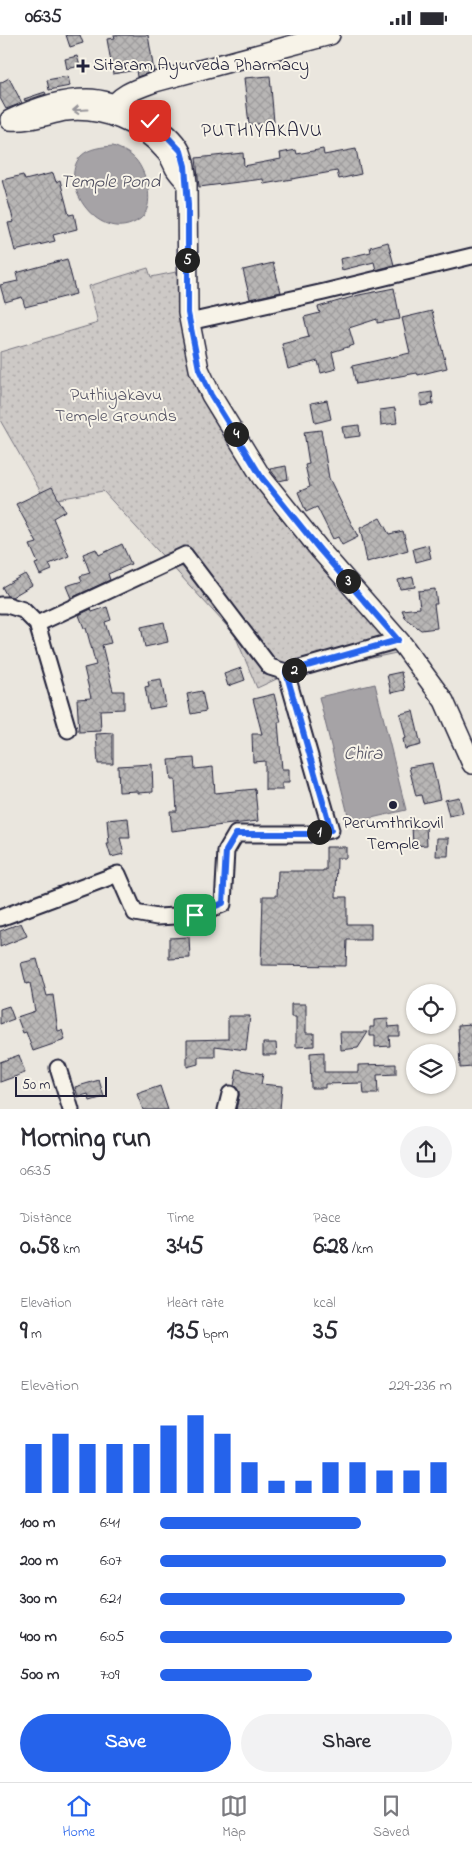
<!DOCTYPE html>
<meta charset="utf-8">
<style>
body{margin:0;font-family:"Indie Flower",sans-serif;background:#f2f2f3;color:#2b2b33;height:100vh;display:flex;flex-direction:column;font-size:19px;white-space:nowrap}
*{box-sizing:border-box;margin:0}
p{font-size:16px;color:#7c7c81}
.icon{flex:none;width:28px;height:28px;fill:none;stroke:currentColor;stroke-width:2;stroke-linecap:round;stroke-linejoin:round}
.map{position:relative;height:1074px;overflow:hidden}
.details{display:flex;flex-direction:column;background:#fff;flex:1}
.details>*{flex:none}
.buttons{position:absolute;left:406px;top:949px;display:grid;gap:10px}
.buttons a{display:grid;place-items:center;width:50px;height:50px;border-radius:50%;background:#fff;box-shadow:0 1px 4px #0004;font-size:25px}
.scale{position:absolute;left:15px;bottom:12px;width:92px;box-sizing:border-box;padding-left:5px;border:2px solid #22223b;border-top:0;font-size:14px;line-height:18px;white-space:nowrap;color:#22223b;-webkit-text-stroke:4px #f7f3e8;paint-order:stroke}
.pin{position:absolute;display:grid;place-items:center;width:42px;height:42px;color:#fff;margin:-21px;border-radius:10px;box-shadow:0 2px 8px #0006}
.km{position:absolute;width:25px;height:25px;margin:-12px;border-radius:50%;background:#222;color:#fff;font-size:14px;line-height:25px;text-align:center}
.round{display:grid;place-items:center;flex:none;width:52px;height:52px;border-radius:26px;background:#f2f2f3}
.overview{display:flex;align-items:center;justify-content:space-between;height:85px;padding:0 20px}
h1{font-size:28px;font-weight:700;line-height:38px}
.figures{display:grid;grid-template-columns:repeat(3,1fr);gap:8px;height:85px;padding:5px 20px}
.figures div{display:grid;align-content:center}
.figures b{font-size:25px;font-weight:700}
.figures small{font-size:14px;font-weight:400}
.figures p{font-size:14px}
.chart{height:140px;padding:10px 20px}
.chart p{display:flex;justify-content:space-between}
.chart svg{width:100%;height:90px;margin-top:5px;stroke:#2563eb;stroke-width:6}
.button{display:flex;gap:10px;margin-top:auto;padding:10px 20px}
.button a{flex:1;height:58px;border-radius:30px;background:#2563eb;color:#fff;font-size:20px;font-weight:700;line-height:58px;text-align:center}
.button a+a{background:#f2f2f3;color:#2b2b33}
ul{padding:0 20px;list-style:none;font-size:16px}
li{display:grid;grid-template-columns:80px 60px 1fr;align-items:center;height:38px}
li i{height:12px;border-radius:6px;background:#2563eb}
.status{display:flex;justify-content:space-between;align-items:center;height:35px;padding:0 25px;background:#fff;direction:ltr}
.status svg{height:14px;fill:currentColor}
.tabs{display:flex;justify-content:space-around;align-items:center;height:70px;border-top:1px solid #e1e1e2;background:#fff;font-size:14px;color:#7c7c81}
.tabs a{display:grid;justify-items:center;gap:2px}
.tabs .selected{color:#2563eb}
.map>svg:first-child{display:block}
.park{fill:url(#park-dots);stroke:#787680}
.water{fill:#a6a3a6;stroke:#716f7b}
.building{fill:url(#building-cross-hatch);stroke:#22223b}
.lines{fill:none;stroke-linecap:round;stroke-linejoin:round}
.minor-casing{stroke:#22223b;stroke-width:19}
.major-casing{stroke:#22223b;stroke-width:22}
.minor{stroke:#f7f3e8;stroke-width:15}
.major{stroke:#f7f3e8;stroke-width:19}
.oneway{stroke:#97959a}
.route-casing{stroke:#fff;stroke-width:10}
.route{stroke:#2563eb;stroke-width:6}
.poi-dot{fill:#22223b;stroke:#f7f3e8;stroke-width:2}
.labels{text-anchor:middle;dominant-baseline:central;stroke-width:4;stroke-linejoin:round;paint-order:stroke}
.poi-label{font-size:18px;fill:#22223b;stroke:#f7f3e8;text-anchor:start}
.park-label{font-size:18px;fill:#555465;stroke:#f7f3e8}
.neighbourhood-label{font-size:19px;letter-spacing:1px;fill:#22223b;stroke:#f7f3e8}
.water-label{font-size:19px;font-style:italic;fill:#504f60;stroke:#f7f3e8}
</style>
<div class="status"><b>06:35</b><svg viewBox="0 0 49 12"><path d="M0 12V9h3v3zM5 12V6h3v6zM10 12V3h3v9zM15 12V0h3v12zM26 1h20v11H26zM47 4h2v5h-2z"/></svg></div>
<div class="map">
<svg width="472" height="1075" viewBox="0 0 472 1075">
<defs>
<pattern id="park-dots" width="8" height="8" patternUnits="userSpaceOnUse" patternTransform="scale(1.25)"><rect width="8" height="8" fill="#cdc9c6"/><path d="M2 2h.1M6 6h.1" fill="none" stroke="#b0acab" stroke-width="1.8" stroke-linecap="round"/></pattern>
<pattern id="building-cross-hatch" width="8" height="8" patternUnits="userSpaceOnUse" patternTransform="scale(1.25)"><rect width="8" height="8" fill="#b8b6b5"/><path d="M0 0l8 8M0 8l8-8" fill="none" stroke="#9e9c9d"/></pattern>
</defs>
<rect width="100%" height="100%" fill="#eae6de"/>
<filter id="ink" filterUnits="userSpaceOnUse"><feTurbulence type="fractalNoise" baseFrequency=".02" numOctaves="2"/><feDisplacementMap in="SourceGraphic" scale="10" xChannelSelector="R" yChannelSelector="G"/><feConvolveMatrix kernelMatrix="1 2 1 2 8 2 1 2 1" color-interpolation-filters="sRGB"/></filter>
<g filter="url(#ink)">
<!-- park -->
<path class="park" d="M148,233L151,242L181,236L194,335L401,617L281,642L257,653L235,600L103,456L46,466L0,385V317L98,288L89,251Z"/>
<!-- water -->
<path class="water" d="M113,111C121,114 130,118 136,125C147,138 156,172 140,184C100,213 56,147 81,121C89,113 102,112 113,111Z
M375,649L406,775L350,788L319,662Z"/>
<!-- building -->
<path class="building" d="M66,0H80L83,8L70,12Z
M114,0H148L154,36L137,42L136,35L113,39L107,4L115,3Z
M77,21L80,31L67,34L65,24Z
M68,41L70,51L49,55L47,45Z
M270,41L274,87L249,90L244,43Z
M9,43L22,68L6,74L0,63V48Z
M45,57L46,59L25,66L24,64Z
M323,114L324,120L356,114L361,139L339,144L337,136L264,149L263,144L199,152L196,123L243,118L244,131L281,124L280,118L296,115L297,119Z
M53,138L56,147L60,145L69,180L74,179L77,194L53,200L55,206L15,216L8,188L14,187L2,145L23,140L25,145Z
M388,207L394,230L376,235L374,227L342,235L340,224L371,217L370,212Z
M67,224L76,259L25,272L22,262L5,267L0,250L18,246L16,238Z
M273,228L281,257L250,264L243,235Z
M394,253L400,284L377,288V284L349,293L354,310L332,317L336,334L321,338L318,326L288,334L282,309L309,302L304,282L320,278L318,272L359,260Z
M432,276L447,333L418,340L417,338L356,349L352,331L410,318L402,283Z
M432,357L433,369L421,371L420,359Z
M327,365L331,384L315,388L311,368Z
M395,373L397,388L381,390L380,375Z
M359,390L360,401L344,403L342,392Z
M321,395L329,443L358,502L342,510L338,502L333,504L317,472L306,477L298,457L310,452L305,430L309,429L304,397Z
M286,431L288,444L279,446L270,434Z
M52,452L65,476L53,483L69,521L49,529L52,535L40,540L35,529L38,528L30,510L37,508L16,469Z
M380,483L389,499L403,496L408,515L367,527L360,493Z
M122,509L131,529L108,539L110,545L71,563L66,551L82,546L80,541L90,538L83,519L96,514L99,520Z
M428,510L431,523L416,527L413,514Z
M25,539L32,550L12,562L7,561L2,552Z
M413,542L415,552L400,554L398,545Z
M435,554L437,569H434L437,593L421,595L406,584L402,575L420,573L418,556Z
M107,572L111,585L105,587L111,608L102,610L113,656H124V674L100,675L101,696L79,697L77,664L91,663L84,633L96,630L86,593H84L79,580L91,574L92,577Z
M164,587L168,607L145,612L141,592Z
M241,633L245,645L228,651L224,639Z
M401,637L405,655L391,658L387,640Z
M161,644L166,671L149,674L145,652L149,651L148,646Z
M202,656L206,676L191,679L187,659Z
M274,659L281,687H278L282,734H289V748H282V755H265V726L253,727L252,699H262L253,664Z
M413,676L421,710L405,714L403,704L406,703L400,679Z
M113,698V729H98L96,699Z
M194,723L195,734L213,732L215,758L255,754L258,786L172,796L170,776H177L175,745H171L169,725Z
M432,728L440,764L423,768L421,760L416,761L409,732Z
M152,729L153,757L138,758V756L119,757L118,731Z
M459,762L463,778L449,781L445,765Z
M128,783L130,803H120L124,819L111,822L107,809H109L107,785Z
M426,790L427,810L413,811L412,791Z
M437,803H449L448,821H436Z
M326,812H346V823H337L336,862H347V889H371V905H347L346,931L261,930L263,861H277L278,836H323V835H326Z
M21,888L27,901L0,912V896Z
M189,902L190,923L169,924V903Z
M37,924L47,961L53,960L58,996L62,995L65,1005L33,1016L26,997L23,998L17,982L35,976L30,948L26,949L21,928Z
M291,969H306V998H314V1011L296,1012V982H291Z
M9,971L14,984L0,989V974Z
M228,981H250L246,1015L215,1011V1022H198V1029L187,1032V1005L228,1004Z
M388,984L389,992L399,991V1001H389L390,1011L375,1012V1001H370V992H374V985Z
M472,989V1032L460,1033L458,990Z
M340,997H368L358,1013L341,1015Z
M263,1008H276L277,1020H263Z
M324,1017V1037H358V1030L396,1029V1039L377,1040L378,1059H364L363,1048L325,1049V1053H311L310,1018Z
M19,1020L25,1038L0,1047V1027Z
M237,1034L263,1039L261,1049L282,1051L280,1075H236L239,1061V1056L234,1051Z
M99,1045L104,1062L90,1066L88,1059L78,1062L75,1052Z
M160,1051L168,1075H143L137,1059Z"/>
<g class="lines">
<defs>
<path id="minor" d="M189,287L324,257L472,221
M0,570H7L23,575L37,589L68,695
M37,589L185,520L270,632L286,637L398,605
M0,883L118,839L135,878L157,882L195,880L223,869L226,816L236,799H310L331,795L286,637
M58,1033L71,1075
M226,1075L230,1059"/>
<path id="major" d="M110,76C118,59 139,53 155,47L330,0
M187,148C183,143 178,138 175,133C172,127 170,121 165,116C142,88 102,72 66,76C48,79 28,87 10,85C33,74 61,64 87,64C116,64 168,91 181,117C185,127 186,137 187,148L188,278L199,334L211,360L262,443L320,515L403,610L444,666L472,729"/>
</defs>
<!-- minor casing -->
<use href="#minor" class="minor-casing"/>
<!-- major casing -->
<use href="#major" class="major-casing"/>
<!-- minor -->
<use href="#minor" class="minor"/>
<!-- major -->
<use href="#major" class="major"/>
</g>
<!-- one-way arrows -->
<defs><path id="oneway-shaft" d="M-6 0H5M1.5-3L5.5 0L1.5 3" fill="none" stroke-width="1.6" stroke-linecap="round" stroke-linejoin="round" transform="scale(1.25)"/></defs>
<use class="oneway" href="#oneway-shaft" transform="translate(80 75) rotate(177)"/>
</g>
<g class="lines" filter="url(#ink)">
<defs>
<path id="route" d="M150,86L166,100L181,116L185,131L188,170V278L199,334L211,360L262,443L320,515L398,605L286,637L331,795L310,799H236L226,816L223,868L195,880"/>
</defs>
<!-- route casing -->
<use href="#route" class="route-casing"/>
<!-- route -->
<use href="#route" class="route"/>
</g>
<!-- markers -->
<g class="poi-dot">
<path d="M80.5 23.5h5v5h5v5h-5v5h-5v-5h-5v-5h5z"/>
<circle cx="393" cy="770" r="5"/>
</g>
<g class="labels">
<!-- poi labels -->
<g class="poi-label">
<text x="93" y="31">Sitaram Ayurveda Pharmacy</text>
<text x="393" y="789" text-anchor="middle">Perumthrikovil<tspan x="393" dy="21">Temple</tspan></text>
</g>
<!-- park labels -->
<g class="park-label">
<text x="116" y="361">Puthiyakavu<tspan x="116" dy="21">Temple Grounds</tspan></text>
</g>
<!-- neighbourhood labels -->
<g class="neighbourhood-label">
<text x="262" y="96">PUTHIYAKAVU</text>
</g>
<!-- water labels -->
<g class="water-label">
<text x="110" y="147">Temple Pond</text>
<text x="363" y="719">Chira</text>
</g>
</g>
</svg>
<div class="buttons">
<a><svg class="icon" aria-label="locate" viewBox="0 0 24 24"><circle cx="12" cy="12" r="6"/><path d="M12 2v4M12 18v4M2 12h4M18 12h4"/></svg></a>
<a><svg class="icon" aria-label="layers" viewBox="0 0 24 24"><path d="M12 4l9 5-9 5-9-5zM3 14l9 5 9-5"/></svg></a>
</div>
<div class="scale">50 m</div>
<div class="pin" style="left:195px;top:880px;background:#1e9e55"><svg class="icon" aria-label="arrive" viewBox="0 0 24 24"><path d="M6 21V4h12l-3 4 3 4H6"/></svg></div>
<div class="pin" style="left:150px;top:86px;background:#d93025"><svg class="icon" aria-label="check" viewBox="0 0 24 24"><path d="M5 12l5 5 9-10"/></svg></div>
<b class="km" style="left:319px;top:797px">1</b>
<b class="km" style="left:294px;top:635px">2</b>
<b class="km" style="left:348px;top:546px">3</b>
<b class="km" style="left:236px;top:399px">4</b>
<b class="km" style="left:187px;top:225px">5</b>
</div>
<section class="details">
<div class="overview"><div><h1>Morning run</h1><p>06:35</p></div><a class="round"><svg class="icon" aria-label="share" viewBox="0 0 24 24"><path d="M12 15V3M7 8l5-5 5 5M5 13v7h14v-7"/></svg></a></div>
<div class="figures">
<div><p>Distance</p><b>0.58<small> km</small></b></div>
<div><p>Time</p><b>3:45</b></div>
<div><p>Pace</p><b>6:28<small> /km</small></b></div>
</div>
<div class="figures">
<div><p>Elevation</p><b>9<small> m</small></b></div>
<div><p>Heart rate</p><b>135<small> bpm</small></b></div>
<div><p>kcal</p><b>35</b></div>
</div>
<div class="chart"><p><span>Elevation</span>229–236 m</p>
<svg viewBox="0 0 160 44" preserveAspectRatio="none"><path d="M5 44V20M15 44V15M25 44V20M35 44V20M45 44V20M55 44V11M65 44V6M75 44V15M85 44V29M95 44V38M105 44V38M115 44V29M125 44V29M135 44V33M145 44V33M155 44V29"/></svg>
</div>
<ul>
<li><b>100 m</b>6:41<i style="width:69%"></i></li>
<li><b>200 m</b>6:07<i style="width:98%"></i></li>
<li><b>300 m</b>6:21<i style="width:84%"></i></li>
<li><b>400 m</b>6:05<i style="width:100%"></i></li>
<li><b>500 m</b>7:09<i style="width:52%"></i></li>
</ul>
<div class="button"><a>Save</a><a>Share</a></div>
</section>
<nav class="tabs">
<a class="selected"><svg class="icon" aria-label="home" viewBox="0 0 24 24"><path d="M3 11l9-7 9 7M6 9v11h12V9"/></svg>Home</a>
<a><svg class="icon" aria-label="map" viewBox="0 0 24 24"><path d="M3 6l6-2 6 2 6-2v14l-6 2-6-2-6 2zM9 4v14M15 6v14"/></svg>Map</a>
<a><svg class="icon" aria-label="saved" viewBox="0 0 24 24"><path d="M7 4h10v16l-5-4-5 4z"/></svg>Saved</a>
</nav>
